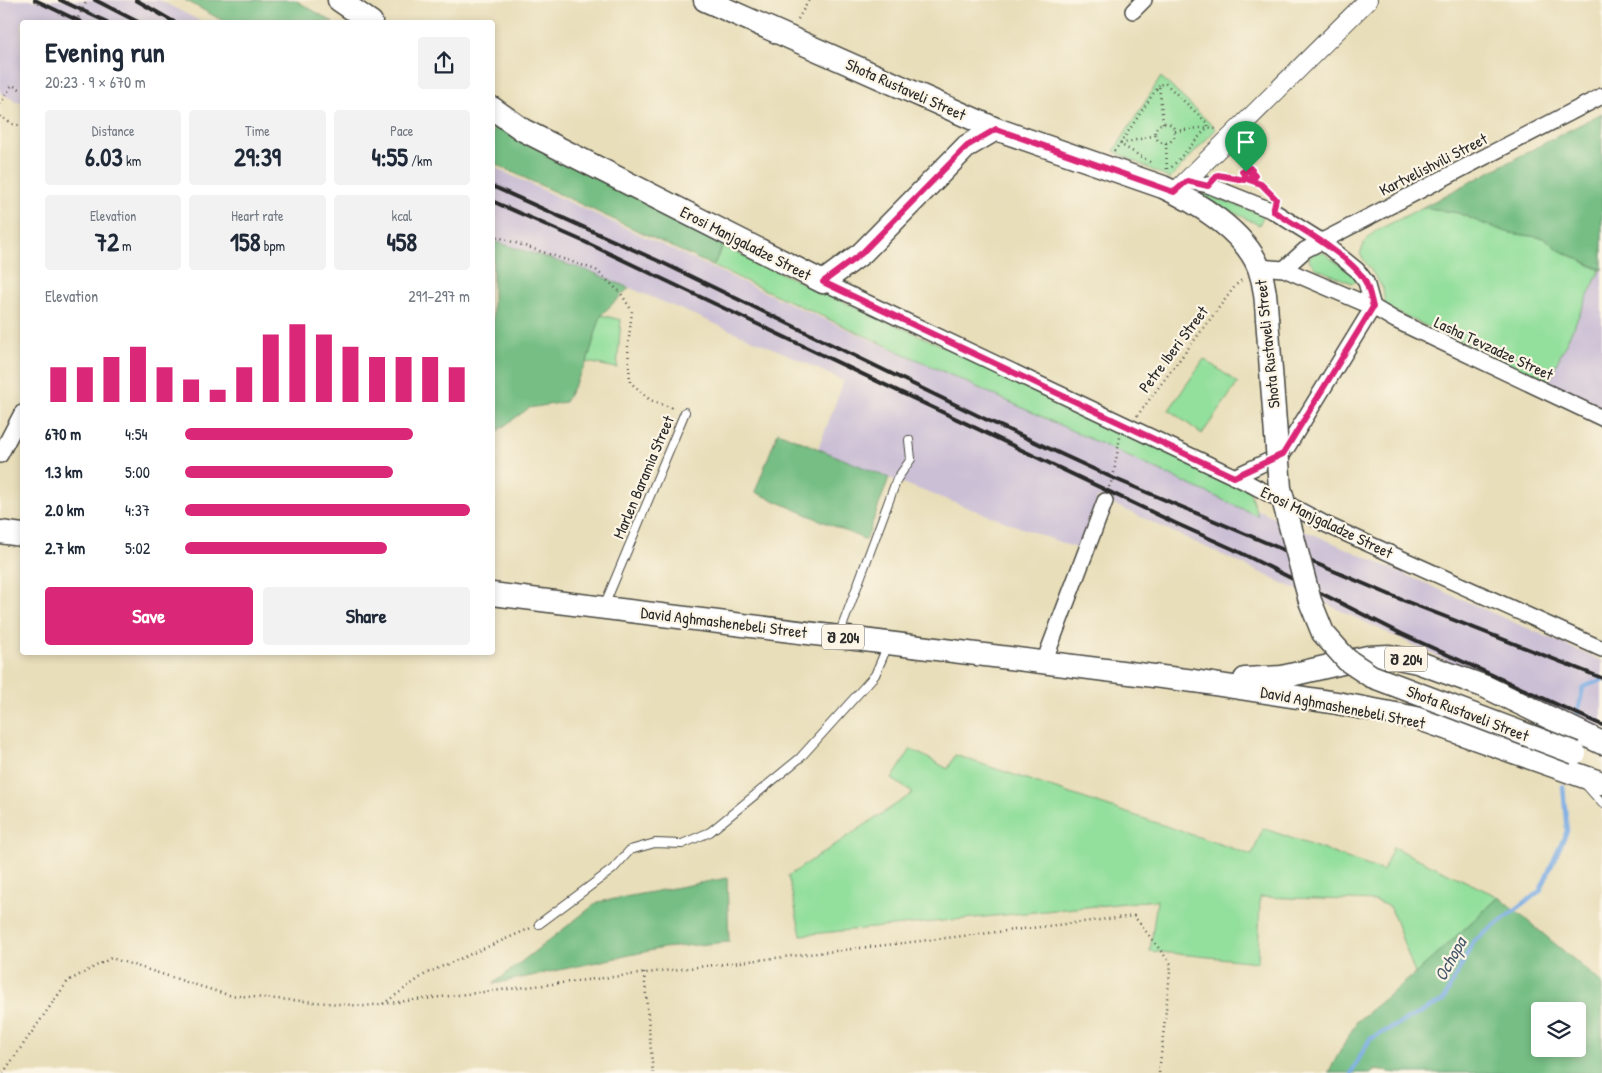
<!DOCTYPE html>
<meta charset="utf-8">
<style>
body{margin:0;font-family:"Patrick Hand","Noto Sans Georgian",sans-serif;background:#f2f2f3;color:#1f2937;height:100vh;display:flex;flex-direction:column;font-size:19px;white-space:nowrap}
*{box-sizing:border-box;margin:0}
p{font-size:16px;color:#747a83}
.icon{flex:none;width:28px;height:28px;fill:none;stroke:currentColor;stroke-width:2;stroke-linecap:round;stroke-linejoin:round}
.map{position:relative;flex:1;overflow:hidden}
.details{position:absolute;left:20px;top:20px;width:475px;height:635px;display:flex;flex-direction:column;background:#fff;border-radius:5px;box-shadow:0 2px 8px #0003}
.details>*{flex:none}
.fabs{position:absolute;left:1531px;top:1002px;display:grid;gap:10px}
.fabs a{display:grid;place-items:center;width:55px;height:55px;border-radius:5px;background:#fff;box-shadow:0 2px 8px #0003;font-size:25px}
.pin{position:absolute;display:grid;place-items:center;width:42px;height:42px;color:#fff;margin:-51px -21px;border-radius:50% 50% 50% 0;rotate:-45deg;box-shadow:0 0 5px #0007}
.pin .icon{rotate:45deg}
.round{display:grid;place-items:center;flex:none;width:52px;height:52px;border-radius:5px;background:#f2f2f3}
.headline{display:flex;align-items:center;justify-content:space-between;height:85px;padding:0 25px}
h1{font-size:28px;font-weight:700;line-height:38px}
.metrics{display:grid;grid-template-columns:repeat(3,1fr);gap:8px;height:85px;padding:5px 25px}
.metrics div{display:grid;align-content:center;border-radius:5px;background:#f2f2f3;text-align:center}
.metrics b{font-size:25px;font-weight:700}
.metrics small{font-size:14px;font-weight:400}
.metrics p{font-size:14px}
.chart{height:140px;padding:10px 25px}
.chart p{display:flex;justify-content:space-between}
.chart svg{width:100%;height:90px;margin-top:5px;stroke:#db2777;stroke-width:6}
.cta{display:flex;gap:10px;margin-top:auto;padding:10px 25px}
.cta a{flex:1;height:58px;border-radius:5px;background:#db2777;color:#fff;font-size:20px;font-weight:700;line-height:58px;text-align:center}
.cta a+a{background:#f2f2f3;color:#1f2937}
ul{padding:0 25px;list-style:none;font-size:16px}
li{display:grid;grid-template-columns:80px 60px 1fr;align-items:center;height:38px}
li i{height:12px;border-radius:6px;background:#db2777}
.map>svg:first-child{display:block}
.industrial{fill:#cbbfd5}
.green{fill:#93df9c;stroke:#5f8564}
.forest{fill:#76be84;stroke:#507458;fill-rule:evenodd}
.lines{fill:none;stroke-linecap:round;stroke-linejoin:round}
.stream{stroke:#78abe4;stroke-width:4.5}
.service-casing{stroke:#474640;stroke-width:10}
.minor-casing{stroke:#474640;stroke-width:18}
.tertiary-casing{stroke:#474640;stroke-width:20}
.primary-casing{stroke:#474640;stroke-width:25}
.path{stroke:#474640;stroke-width:2.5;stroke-dasharray:1 4;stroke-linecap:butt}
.service{stroke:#fff;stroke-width:8}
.minor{stroke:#fff;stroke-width:15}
.tertiary{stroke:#fff;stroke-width:18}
.primary{stroke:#fff;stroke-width:22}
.rail{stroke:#2b2b2b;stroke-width:4}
.primary-bridge-casing{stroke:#474640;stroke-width:25;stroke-linecap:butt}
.path-bridge{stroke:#474640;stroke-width:2.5;stroke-dasharray:1 4;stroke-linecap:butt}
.primary-bridge{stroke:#fff;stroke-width:22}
.route-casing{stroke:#fff;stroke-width:10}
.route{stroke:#db2777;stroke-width:6}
.labels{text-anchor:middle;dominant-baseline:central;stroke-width:4.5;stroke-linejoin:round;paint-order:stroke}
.shield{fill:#fcf5e5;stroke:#6a6863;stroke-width:1}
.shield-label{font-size:15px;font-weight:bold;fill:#2b2b2b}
.street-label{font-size:16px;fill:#2b2b2b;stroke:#fcf5e5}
.water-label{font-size:18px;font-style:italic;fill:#46586c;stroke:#fcf5e5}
</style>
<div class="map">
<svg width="1602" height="1073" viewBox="0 0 1602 1073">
<rect width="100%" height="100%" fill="#fcf5e5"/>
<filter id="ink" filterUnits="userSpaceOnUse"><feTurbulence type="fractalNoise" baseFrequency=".02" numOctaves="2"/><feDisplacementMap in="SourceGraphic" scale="10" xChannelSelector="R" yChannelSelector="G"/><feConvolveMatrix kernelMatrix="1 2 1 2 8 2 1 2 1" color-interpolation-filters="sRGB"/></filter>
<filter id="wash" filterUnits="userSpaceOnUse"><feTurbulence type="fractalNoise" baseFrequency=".0096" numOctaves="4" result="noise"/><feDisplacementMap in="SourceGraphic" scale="20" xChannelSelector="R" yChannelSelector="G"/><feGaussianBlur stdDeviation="1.12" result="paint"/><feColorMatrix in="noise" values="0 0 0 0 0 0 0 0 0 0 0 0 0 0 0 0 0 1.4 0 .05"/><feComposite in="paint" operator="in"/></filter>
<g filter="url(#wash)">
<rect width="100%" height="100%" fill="#e8deba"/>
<!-- industrial -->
<path class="industrial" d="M0,0H159L202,22H22V104L0,93Z
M493,167L801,309L1602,661V735L1289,586L1098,497L1078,549L889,478L818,449L844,381L782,352L592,272L493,241Z
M1600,270H1602V408L1548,382Z"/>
<!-- green -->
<path class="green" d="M1161,77L1216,129L1170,179L1114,151Z
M1205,194L1264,215L1259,225L1203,197Z
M1423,207L1458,213L1484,224L1510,233L1545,238L1559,250L1600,270L1548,382L1385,307L1383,288L1360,254L1364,243L1374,232Z
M723,246L813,288L1066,401L1249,490L1258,516L713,266Z
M1317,251L1324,253L1356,277L1355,281L1353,283L1349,282L1315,268L1309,260L1310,255Z
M601,315L621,320L617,368L587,362Z
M1204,359L1238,383L1202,434L1169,410Z
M911,749L948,769L955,755L1252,855L1263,828L1383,871L1393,847L1499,897L1415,974L1391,908L1377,901L1260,897L1258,962L1150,951L1157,900L801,935L788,876L913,793L892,779Z"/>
<!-- forest -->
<path class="forest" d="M185,0H295L333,22H225Z
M1602,113V270L1559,250L1545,238L1510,233L1484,224L1458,213L1423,207Z
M493,118L725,241L713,266L493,163Z
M493,241L592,272L629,288L601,315L587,362L565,402L529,408L493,434Z
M778,432L889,478L866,540L755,492Z
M727,878L729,942L663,948L493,984L598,902Z
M1499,897L1602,983V1073H1398L1375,1070L1372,1073H1328L1357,1021L1415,974ZM1540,1011H1578V1049H1540Z"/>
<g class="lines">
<!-- stream -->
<path class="stream" d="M1576,721L1583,687L1602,680
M1351,1073L1370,1039L1443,1001L1473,942L1540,891L1567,831L1563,786"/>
</g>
</g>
<g filter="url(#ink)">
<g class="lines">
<defs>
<path id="service" d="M604,606L685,412
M839,635L897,479L911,459L909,440
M1586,785L1602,803
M539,924L613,869L630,850L655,843L682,844L710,832L800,758L875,675L888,645"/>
<path id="minor" d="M1133,11L1144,0
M1187,181L1208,185L1273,211L1321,241L1357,270L1366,282L1373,307
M1258,267L1284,269L1373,307L1395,320L1602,418
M1284,269L1305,250L1602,96
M823,282L1250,484L1327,525L1602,649
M0,455L22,413
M1234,477L1283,454L1373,307
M1044,662L1105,501"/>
<path id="tertiary" d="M1175,192L1368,0"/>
<path id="primary" d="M339,0L371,22
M705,0L996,129L1163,187C1197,202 1245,232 1259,268C1265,285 1266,301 1267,318
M492,108L523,130L823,282L862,253L967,146L996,129
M0,532L22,535
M492,594L1194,681L1337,703L1417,718L1602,783
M1245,679L1282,677L1368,657L1389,656L1417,662L1486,687L1602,743"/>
</defs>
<!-- service casing -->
<use href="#service" class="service-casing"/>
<!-- minor casing -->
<use href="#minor" class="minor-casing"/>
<!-- tertiary casing -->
<use href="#tertiary" class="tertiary-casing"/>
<!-- primary casing -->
<use href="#primary" class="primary-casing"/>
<!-- path -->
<path class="path" d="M798,19L809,0
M0,104L12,85L22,90
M0,116L12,124L22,126
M1163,123L1159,85L1165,83L1208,124V127L1169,170
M1155 133a10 10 0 1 1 20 0a10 10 0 1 1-20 0Z
M1175,131L1208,127L1216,129
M1166,143L1167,170
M1114,151L1120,144L1156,135
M1150,162L1120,144L1159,85
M1230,177L1244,180L1245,177L1242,171L1245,172L1250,168L1252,169L1251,173L1255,175V177H1250L1249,180L1261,185L1271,194
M492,235L596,270L620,292L632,311L628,347L630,382L650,400L675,409
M1137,416L1236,285L1244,278
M1109,487L1113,478L1120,437
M644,973L653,1073
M383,1004L427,973L531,928
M3,1073L68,981L111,958L228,995L364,1006L1134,916L1171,964L1159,1073"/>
<!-- service -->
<use href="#service" class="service"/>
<!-- minor -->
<use href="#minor" class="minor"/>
<!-- tertiary -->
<use href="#tertiary" class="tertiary"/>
<!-- primary -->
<use href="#primary" class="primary"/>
<!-- rail -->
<path class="rail" d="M35,0L81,22
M60,0L107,22
M95,0L138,22
M136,0L174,22
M492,186L663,263L985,419L1113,478L1400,599L1602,678
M492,201L585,242L1175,523L1233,549L1402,634L1602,725"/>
<defs>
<path id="primary-bridge" d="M1267,318L1280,488L1310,601L1323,633L1347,660L1371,676L1575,753"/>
</defs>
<!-- primary-bridge casing -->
<use href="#primary-bridge" class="primary-bridge-casing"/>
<!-- path-bridge -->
<path class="path-bridge" d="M76,22L87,0"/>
<!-- primary-bridge -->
<use href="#primary-bridge" class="primary-bridge"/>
</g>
</g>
<g class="lines" filter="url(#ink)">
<defs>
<path id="route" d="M996,129L1174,192L1187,181L1208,186L1218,175L1244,180L1245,177L1242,171L1246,172L1250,168L1252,170L1251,173L1255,175V177H1250L1249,180L1261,184L1276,199L1273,211C1297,226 1353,258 1365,281C1369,288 1371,299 1373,307L1283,454L1234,477L823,282L862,253L967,146Z"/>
</defs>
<!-- route casing -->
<use href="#route" class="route-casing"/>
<!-- route -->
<use href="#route" class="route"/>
</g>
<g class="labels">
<!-- shield labels -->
<g class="shield">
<rect x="822" y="624.5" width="42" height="25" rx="4"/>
<rect x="1385" y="646.5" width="42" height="25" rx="4"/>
</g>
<g class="shield-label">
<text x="843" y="637">შ 204</text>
<text x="1406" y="659">შ 204</text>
</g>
<!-- street labels -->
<g class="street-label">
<text transform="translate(906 89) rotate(24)">Shota Rustaveli Street</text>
<text transform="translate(1433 164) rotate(-27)">Kartvelishvili Street</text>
<text transform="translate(746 243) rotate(27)">Erosi Manjgaladze Street</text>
<text transform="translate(1267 344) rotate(-96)">Shota Rustaveli Street</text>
<text transform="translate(1494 348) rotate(25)">Lasha Tevzadze Street</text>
<text transform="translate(1173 349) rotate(-53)">Petre Iberi Street</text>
<text transform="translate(643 477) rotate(-67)">Marlen Baramia Street</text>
<text transform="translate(1327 522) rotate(26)">Erosi Manjgaladze Street</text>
<text transform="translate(724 622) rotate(7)">David Aghmashenebeli Street</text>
<text transform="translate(1343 707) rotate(11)">David Aghmashenebeli Street</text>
<text transform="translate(1468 713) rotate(21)">Shota Rustaveli Street</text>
</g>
<!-- water labels -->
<g class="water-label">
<text transform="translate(1450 959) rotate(-61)">Ochopa</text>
</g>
</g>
</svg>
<div class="fabs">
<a><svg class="icon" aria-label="layers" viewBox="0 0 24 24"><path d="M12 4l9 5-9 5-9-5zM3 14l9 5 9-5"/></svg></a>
</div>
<div class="pin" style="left:1246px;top:172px;background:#1e9e55"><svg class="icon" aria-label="arrive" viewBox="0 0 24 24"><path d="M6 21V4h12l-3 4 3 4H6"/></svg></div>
<section class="details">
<div class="headline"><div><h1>Evening run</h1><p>20:23 · 9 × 670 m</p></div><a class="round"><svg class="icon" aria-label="share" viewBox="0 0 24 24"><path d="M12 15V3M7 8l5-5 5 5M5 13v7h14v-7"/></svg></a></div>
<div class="metrics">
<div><p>Distance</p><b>6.03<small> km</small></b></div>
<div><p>Time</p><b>29:39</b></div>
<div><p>Pace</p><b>4:55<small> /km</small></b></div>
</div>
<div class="metrics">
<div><p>Elevation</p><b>72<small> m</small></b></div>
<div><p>Heart rate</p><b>158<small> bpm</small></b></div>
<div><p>kcal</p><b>458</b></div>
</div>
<div class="chart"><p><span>Elevation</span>291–297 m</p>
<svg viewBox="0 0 160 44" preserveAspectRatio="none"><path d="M5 44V27M15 44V27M25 44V22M35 44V17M45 44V27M55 44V33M65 44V38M75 44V27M85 44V11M95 44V6M105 44V11M115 44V17M125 44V22M135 44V22M145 44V22M155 44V27"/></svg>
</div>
<ul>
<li><b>670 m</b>4:54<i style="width:80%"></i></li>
<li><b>1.3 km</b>5:00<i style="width:73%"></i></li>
<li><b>2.0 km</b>4:37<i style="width:100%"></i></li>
<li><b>2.7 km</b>5:02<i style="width:71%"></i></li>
</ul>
<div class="cta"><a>Save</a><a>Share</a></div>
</section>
</div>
